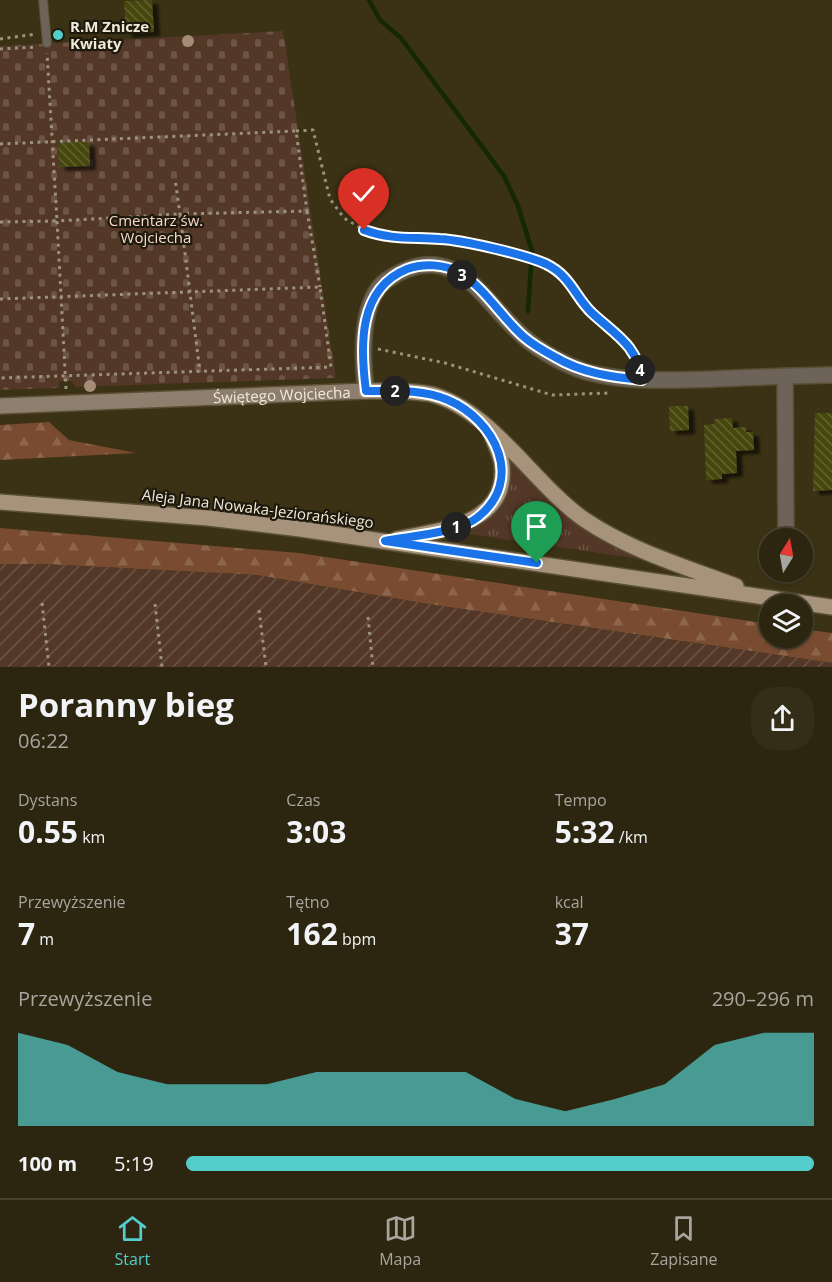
<!DOCTYPE html>
<html lang="pl">
<meta charset="utf-8">
<style>
body{margin:0;font-family:"Open Sans",sans-serif;background:#342d18;color:#f1f3f6;height:100vh;display:flex;flex-direction:column;font-size:22px;white-space:nowrap}
*{box-sizing:border-box;margin:0}
p{font-size:20px;color:#a6a59e}
.icon{flex:none;width:33px;height:33px;fill:none;stroke:currentColor;stroke-width:2;stroke-linecap:round;stroke-linejoin:round}
.map{position:relative;height:667px;overflow:hidden}
.side{display:flex;flex-direction:column;background:#2c250f;flex:1}
.side>*{flex:none}
.needle{width:39px;rotate:11deg}
.buttons{position:absolute;left:759px;top:528px;display:grid;gap:12px}
.buttons a{display:grid;place-items:center;width:54px;height:54px;border-radius:50%;background:#2c250f;box-shadow:0 2px 4px #0004,0 0 0 2px #48422f;font-size:30px}
.pin{position:absolute;display:grid;place-items:center;width:51px;height:51px;color:#fff;margin:-62px -26px;border-radius:50% 50% 50% 0;rotate:-45deg;box-shadow:0 0 6px #0007}
.pin .icon{rotate:45deg}
.km{position:absolute;width:30px;height:30px;margin:-15px;border-radius:50%;background:#222;color:#fff;font-size:16px;line-height:30px;text-align:center}
.round{display:grid;place-items:center;flex:none;width:63px;height:63px;border-radius:24px;background:#342d18}
.overview{display:flex;align-items:center;justify-content:space-between;height:102px;padding:0 18px}
h1{font-size:33px;font-weight:700;line-height:45px}
.figures{display:grid;grid-template-columns:repeat(3,1fr);gap:9px;height:102px;padding:6px 18px}
.figures div{display:grid;align-content:center}
.figures b{font-size:30px;font-weight:700}
.figures small{font-size:16px;font-weight:400}
.figures p{font-size:16px}
.chart{height:168px;padding:12px 18px}
.chart p{display:flex;justify-content:space-between}
.chart svg{width:100%;height:108px;margin-top:6px;fill:#53cdcb;opacity:.7}
ul{padding:0 18px;list-style:none;font-size:20px}
li{display:grid;grid-template-columns:96px 72px 1fr;align-items:center;height:45px}
li i{height:15px;border-radius:8px;background:#53cdcb}
.dock{display:flex;justify-content:space-around;align-items:center;height:84px;border-top:2px solid #48422f;background:#2c250f;font-size:16px;color:#a6a59e}
.dock a{display:grid;justify-items:center;gap:3px}
.dock .selected{color:#53cdcb}
.map>svg:first-child{display:block}
.grass{fill:url(#grass-tufts)}
.forest{fill:url(#forest-firs)}
.cemetery{fill:url(#cemetery-stones)}
.garden{fill:url(#garden-furrows)}
.lines{fill:none;stroke-linecap:round;stroke-linejoin:round}
.stream{stroke:#142900;stroke-width:4.5}
.building{fill:url(#building-back-hatch);filter:url(#shadow)}
.service-casing{stroke:#584f34;stroke-width:10}
.minor-casing{stroke:#584f34;stroke-width:18}
.tertiary-casing{stroke:#584f34;stroke-width:18}
.secondary-casing{stroke:#584f34;stroke-width:18}
.primary-casing{stroke:#584f34;stroke-width:18}
.path{stroke:#9b937c;stroke-width:3;stroke-dasharray:3 4.5;stroke-linecap:butt}
.service{stroke:#6d6358;stroke-width:8}
.minor{stroke:#6d6358;stroke-width:15}
.tertiary{stroke:#6d6358;stroke-width:15}
.secondary{stroke:#8e7e6d;stroke-width:15}
.primary{stroke:#a7937c;stroke-width:15}
.tree{fill:#a38d77}
.route-casing{stroke:#fff;stroke-width:12}
.route{stroke:#1a73e8;stroke-width:8}
.poi-dot{fill:#53cdcb;stroke:#1e190d;stroke-width:2}
.labels{text-anchor:middle;dominant-baseline:central;stroke-width:4.5;stroke-linejoin:round;paint-order:stroke}
.poi-label{font-size:15px;font-weight:bold;fill:#f0ead9;stroke:#1e190d;text-anchor:start}
.park-label{font-size:15px;fill:#f8d9c8;stroke:#1e190d}
.street-label{font-size:15px;fill:#f0ead9;stroke:#1e190d}
</style>
<div class="map">
<svg width="832" height="667" viewBox="0 0 832 667">
<defs>
<pattern id="grass-tufts" width="24" height="20" patternUnits="userSpaceOnUse" patternTransform="scale(1.5)"><rect width="24" height="20" fill="#533727"/><path d="M3 7l-1-3M5 7V3M7 7l1-3M15 17l-1-3M17 17v-4M19 17l1-3" fill="none" stroke="#6c5446"/></pattern>
<pattern id="forest-firs" width="22" height="20" patternUnits="userSpaceOnUse" patternTransform="scale(1.5)"><rect width="22" height="20" fill="#794b30"/><path d="M5 1l3.5 6h-7zM16 11l3.5 6h-7z" fill="#8c654d"/></pattern>
<pattern id="cemetery-stones" width="16" height="16" patternUnits="userSpaceOnUse" patternTransform="scale(1.5)"><rect width="16" height="16" fill="#533727"/><path d="M2 7V4a2 2 0 0 1 4 0v3zM10 15v-3a2 2 0 0 1 4 0v3z" fill="#6c5446"/></pattern>
<pattern id="garden-furrows" width="10" height="10" patternUnits="userSpaceOnUse" patternTransform="scale(1.5)"><rect width="10" height="10" fill="#533727"/><path d="M-1 1l2-2M0 10L10 0M9 11l2-2" fill="none" stroke="#6c5446"/></pattern>
<pattern id="building-back-hatch" width="6" height="6" patternUnits="userSpaceOnUse" patternTransform="scale(1.5)"><rect width="6" height="6" fill="#454711"/><path d="M-1 5l2 2M0 0l6 6M5-1l2 2" fill="none" stroke="#606233"/></pattern>
<filter id="shadow"><feDropShadow dx="6" dy="4" stdDeviation="1.5" flood-color="#0009"/></filter>
</defs>
<rect width="100%" height="100%" fill="#3b3114"/>
<!-- grass -->
<path class="grass" d="M510,457L646,560L470,534V531C492,518 506,501 510,475C511,469 508,463 510,457Z"/>
<!-- forest -->
<path class="forest" d="M49,422L69,440L136,453L0,460V425Z
M0,528L299,553L769,624L770,638H802L803,629L832,633V663L434,605L256,575L43,564H0Z"/>
<!-- cemetery -->
<path class="cemetery" d="M283,31L336,378L76,387L71,381H59V388L0,390V46Z"/>
<!-- garden -->
<path class="garden" d="M0,564H43L256,575L434,605L832,663V667H0Z"/>
<g class="lines">
<!-- stream -->
<path class="stream" d="M369,0L380,20L401,38L504,176L518,206L532,251L528,311"/>
</g>
<!-- building -->
<path class="building" d="M152,0L154,32L126,34L124,1Z
M76,142H89L90,166L59,167L58,143Z
M669,406H688L689,430L670,431Z
M815,413H832V490L813,491Z
M732,418L733,428L746,427V432H753L754,450L736,451L737,473L722,474V479L706,480L704,425L715,424L714,419Z"/>
<g class="lines">
<defs>
<path id="service" d="M43,0L47,43"/>
<path id="minor" d="M785,376L786,538"/>
<path id="tertiary" d="M366,391C362,361 359,299 387,280C455,235 481,300 524,337C541,352 565,365 587,372C629,383 671,380 714,379C753,377 793,376 832,375"/>
<g id="secondary">
<path id="s1" d="M0,406L366,391"/>
</g>
<path id="primary" d="M366,391C387,391 409,390 430,394C490,408 535,486 585,520C631,551 686,567 736,586
M0,502L208,518L300,529L832,607
M397,539C439,530 508,526 502,465C501,455 495,444 491,434"/>
</defs>
<!-- service casing -->
<use href="#service" class="service-casing"/>
<!-- minor casing -->
<use href="#minor" class="minor-casing"/>
<!-- tertiary casing -->
<use href="#tertiary" class="tertiary-casing"/>
<!-- secondary casing -->
<use href="#secondary" class="secondary-casing"/>
<!-- primary casing -->
<use href="#primary" class="primary-casing"/>
<!-- path -->
<path class="path" d="M0,39L37,34
M0,49L37,47
M296,131L313,130L330,199L344,218L364,230L387,238L442,239L547,264L572,284L585,307L631,347L640,367
M0,144L296,131L307,211L180,214L175,179
M307,211L320,287
M0,222L57,221L47,53
M0,299L320,287L331,367L0,378
M378,349L445,363L552,395L610,393
M66,389L57,221L180,214L200,372
M42,603L49,667
M155,604L162,667
M259,610L266,667
M368,617L373,667"/>
<!-- service -->
<use href="#service" class="service"/>
<!-- minor -->
<use href="#minor" class="minor"/>
<!-- tertiary -->
<use href="#tertiary" class="tertiary"/>
<!-- secondary -->
<use href="#secondary" class="secondary"/>
<!-- primary -->
<use href="#primary" class="primary"/>
</g>
<!-- trees -->
<g class="tree">
<circle cx="188" cy="41" r="6"/>
<circle cx="90" cy="386" r="6"/>
</g>
<g class="lines">
<defs>
<path id="route" d="M364,230C391,240 412,237 440,239C463,240 526,255 546,264C571,276 575,297 592,313C617,336 637,345 642,380C611,377 582,373 555,357C544,351 533,345 524,337C501,317 486,289 460,273C445,264 423,263 407,269C358,289 360,346 366,391C393,391 422,389 448,400C495,420 525,480 478,517C459,533 410,536 385,541L537,563"/>
</defs>
<!-- route casing -->
<use href="#route" class="route-casing"/>
<!-- route -->
<use href="#route" class="route"/>
</g>
<!-- markers -->
<circle class="poi-dot" cx="58" cy="35" r="6"/>
<g class="labels">
<!-- poi labels -->
<g class="poi-label">
<text x="70" y="26">R.M Znicze<tspan x="70" dy="17">Kwiaty</tspan></text>
</g>
<!-- park labels -->
<g class="park-label">
<text x="156" y="220">Cmentarz św.<tspan x="156" dy="17">Wojciecha</tspan></text>
</g>
<!-- street labels -->
<g class="street-label">
<text stroke="none"><textPath href="#s1" startOffset="282">Świętego Wojciecha</textPath></text>
<text transform="translate(258 508) rotate(7)">Aleja Jana Nowaka-Jeziorańskiego</text>
</g>
</g>
</svg>
<div class="buttons">
<a><svg class="needle" viewBox="-14 -14 28 28"><path d="M0-13l5 13h-10z" fill="#e53935"/><path d="M0 13l5-13h-10z" fill="#a6a59e"/></svg></a>
<a><svg class="icon" aria-label="layers" viewBox="0 0 24 24"><path d="M12 4l9 5-9 5-9-5zM3 14l9 5 9-5"/></svg></a>
</div>
<div class="pin" style="left:537px;top:563px;background:#1e9e55"><svg class="icon" aria-label="arrive" viewBox="0 0 24 24"><path d="M6 21V4h12l-3 4 3 4H6"/></svg></div>
<div class="pin" style="left:364px;top:230px;background:#d93025"><svg class="icon" aria-label="check" viewBox="0 0 24 24"><path d="M5 12l5 5 9-10"/></svg></div>
<b class="km" style="left:456px;top:527px">1</b>
<b class="km" style="left:395px;top:391px">2</b>
<b class="km" style="left:462px;top:275px">3</b>
<b class="km" style="left:640px;top:370px">4</b>
</div>
<section class="side">
<div class="overview"><div><h1>Poranny bieg</h1><p>06:22</p></div><a class="round"><svg class="icon" aria-label="share" viewBox="0 0 24 24"><path d="M12 15V3M7 8l5-5 5 5M5 13v7h14v-7"/></svg></a></div>
<div class="figures">
<div><p>Dystans</p><b>0.55<small> km</small></b></div>
<div><p>Czas</p><b>3:03</b></div>
<div><p>Tempo</p><b>5:32<small> /km</small></b></div>
</div>
<div class="figures">
<div><p>Przewyższenie</p><b>7<small> m</small></b></div>
<div><p>Tętno</p><b>162<small> bpm</small></b></div>
<div><p>kcal</p><b>37</b></div>
</div>
<div class="chart"><p><span>Przewyższenie</span>290–296 m</p>
<svg viewBox="0 0 160 44" preserveAspectRatio="none"><path d="M0 44V6L10 11L20 22L30 27L40 27L50 27L60 22L70 22L80 22L90 22L100 33L110 38L120 33L130 27L140 11L150 6L160 6V44z"/></svg>
</div>
<ul>
<li><b>100 m</b>5:19<i style="width:100%"></i></li>
</ul>
</section>
<nav class="dock">
<a class="selected"><svg class="icon" aria-label="home" viewBox="0 0 24 24"><path d="M3 11l9-7 9 7M6 9v11h12V9"/></svg>Start</a>
<a><svg class="icon" aria-label="map" viewBox="0 0 24 24"><path d="M3 6l6-2 6 2 6-2v14l-6 2-6-2-6 2zM9 4v14M15 6v14"/></svg>Mapa</a>
<a><svg class="icon" aria-label="saved" viewBox="0 0 24 24"><path d="M7 4h10v16l-5-4-5 4z"/></svg>Zapisane</a>
</nav>
